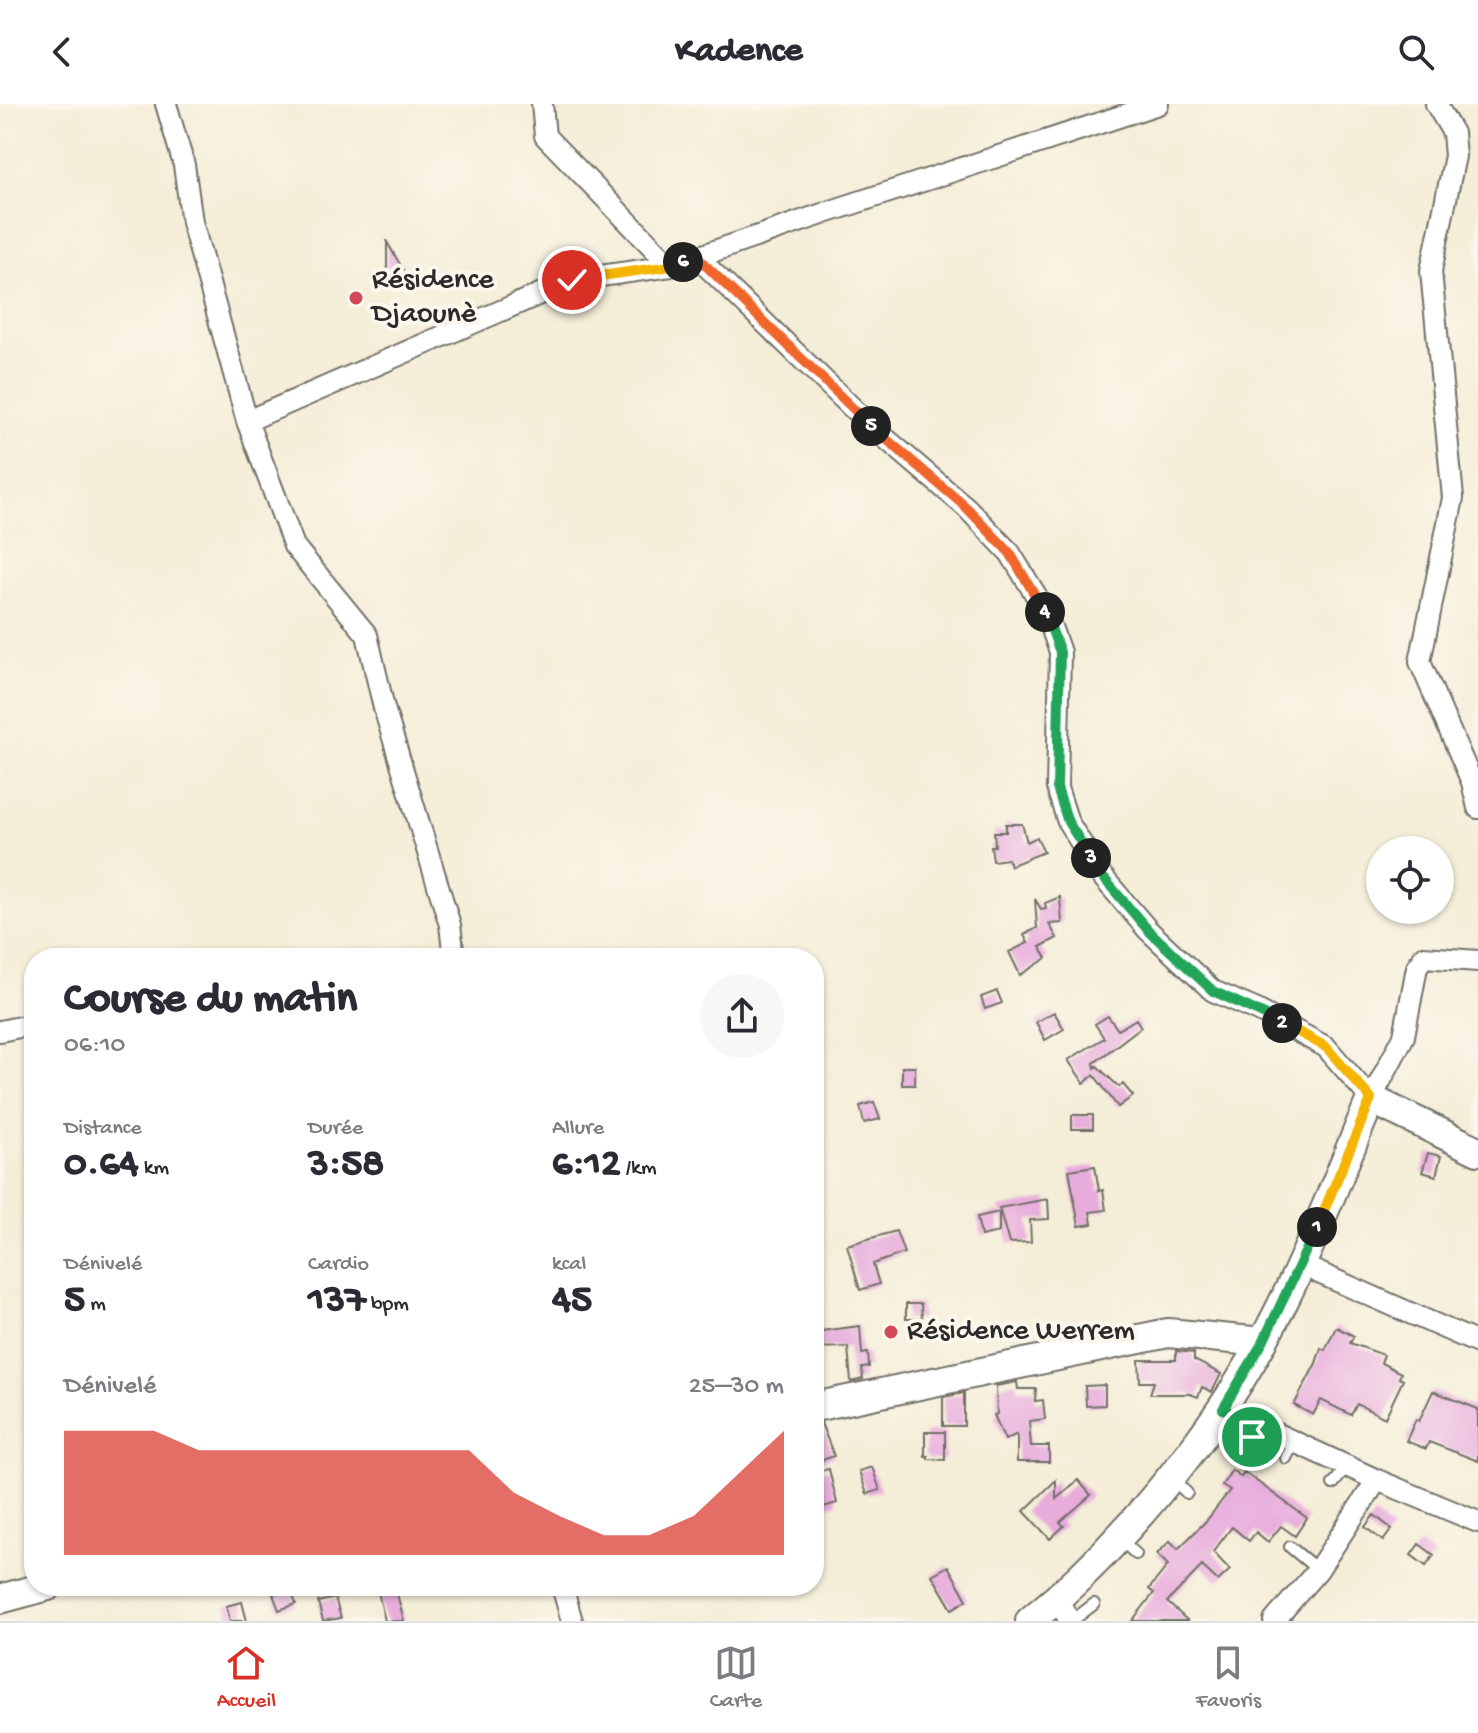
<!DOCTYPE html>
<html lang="fr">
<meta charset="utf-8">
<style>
body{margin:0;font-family:"Gochi Hand",sans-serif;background:#f7f7f7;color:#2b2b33;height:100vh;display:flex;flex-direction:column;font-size:30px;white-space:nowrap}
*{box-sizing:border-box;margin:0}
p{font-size:26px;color:#7c7c81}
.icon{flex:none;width:44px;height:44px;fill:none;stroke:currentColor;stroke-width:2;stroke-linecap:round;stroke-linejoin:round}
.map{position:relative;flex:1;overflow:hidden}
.side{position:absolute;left:24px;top:844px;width:800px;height:648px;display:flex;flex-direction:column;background:#fff;border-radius:32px;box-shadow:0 2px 6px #0004}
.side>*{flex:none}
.buttons{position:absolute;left:1366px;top:732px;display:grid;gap:16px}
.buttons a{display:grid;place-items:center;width:88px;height:88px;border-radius:50%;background:#fff;box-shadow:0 2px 6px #0004;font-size:40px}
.pin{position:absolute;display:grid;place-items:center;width:68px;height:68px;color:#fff;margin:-34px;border:4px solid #fff;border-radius:50%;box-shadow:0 2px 8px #0007}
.km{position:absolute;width:40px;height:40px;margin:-20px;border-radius:50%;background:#222;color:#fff;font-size:22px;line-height:40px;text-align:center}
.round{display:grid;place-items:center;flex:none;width:84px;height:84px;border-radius:42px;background:#f7f7f7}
.head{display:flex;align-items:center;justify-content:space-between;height:136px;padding:0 40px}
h1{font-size:44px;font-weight:800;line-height:60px}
.metrics{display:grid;grid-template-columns:repeat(3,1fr);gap:12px;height:136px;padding:8px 40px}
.metrics div{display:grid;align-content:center}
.metrics b{font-size:40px;font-weight:800}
.metrics small{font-size:22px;font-weight:400}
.metrics p{font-size:22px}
.chart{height:224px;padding:16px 40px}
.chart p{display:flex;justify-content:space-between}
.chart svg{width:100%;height:144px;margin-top:8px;fill:#d93025;opacity:.7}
header{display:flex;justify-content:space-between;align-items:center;height:104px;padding:0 40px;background:#fff;font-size:36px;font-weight:800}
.dock{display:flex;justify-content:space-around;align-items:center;height:112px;border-top:2px solid #e1e1e2;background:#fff;font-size:22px;color:#7c7c81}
.dock a{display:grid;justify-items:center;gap:4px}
.dock .on{color:#d93025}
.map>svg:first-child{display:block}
.building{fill:#e7abdc}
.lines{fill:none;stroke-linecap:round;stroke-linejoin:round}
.lane-casing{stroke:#716f67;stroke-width:14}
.street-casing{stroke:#716f67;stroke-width:24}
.secondary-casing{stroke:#716f67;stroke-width:32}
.lane{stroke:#fff;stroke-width:10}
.street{stroke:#fff;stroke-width:20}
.secondary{stroke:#fff;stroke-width:28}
.split-1-casing{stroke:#fff;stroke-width:16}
.split-2-casing{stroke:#fff;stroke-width:16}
.split-3-casing{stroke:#fff;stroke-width:16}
.split-4-casing{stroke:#fff;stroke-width:16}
.split-5-casing{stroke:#fff;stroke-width:16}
.split-6-casing{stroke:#fff;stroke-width:16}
.split-7-casing{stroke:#fff;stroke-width:16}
.split-1{stroke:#22a559;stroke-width:10}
.split-2{stroke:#f5b400;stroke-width:10}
.split-3{stroke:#22a559;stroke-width:10}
.split-4{stroke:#22a559;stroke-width:10}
.split-5{stroke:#f0652b;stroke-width:10}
.split-6{stroke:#f0652b;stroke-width:10}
.split-7{stroke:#f5b400;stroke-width:10}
.poi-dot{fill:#d1495b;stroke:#fbf7ec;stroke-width:3}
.labels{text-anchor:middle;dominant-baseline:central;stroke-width:8;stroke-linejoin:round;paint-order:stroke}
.poi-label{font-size:30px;fill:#2b2b2b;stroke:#fbf7ec;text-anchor:start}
</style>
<header><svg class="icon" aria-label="back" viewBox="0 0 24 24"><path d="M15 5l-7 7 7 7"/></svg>Kadence<svg class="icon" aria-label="search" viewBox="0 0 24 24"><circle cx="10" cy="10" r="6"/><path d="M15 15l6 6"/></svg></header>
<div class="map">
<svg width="1478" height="1517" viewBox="0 0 1478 1517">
<rect width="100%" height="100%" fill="#fbf7ec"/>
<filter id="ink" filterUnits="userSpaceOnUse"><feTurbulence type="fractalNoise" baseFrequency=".0125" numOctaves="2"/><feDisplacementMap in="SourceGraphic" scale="16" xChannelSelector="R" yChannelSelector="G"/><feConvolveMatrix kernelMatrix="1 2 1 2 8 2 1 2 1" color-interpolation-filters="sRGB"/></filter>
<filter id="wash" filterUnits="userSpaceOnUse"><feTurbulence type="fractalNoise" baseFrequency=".006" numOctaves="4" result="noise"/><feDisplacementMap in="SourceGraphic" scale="32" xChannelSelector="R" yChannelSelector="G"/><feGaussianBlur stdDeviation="1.8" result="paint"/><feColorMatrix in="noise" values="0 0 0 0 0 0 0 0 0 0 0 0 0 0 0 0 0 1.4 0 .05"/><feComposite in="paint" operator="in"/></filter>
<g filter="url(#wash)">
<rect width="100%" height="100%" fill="#f4edd7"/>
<g id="blocks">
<!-- building -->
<path class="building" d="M387,138L405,169H387Z
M1006,720H1022L1027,738L1037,733L1044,748L1010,762L1008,755L993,757L991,742H995L994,728H1006Z
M1060,793L1062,819L1049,820L1057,834L1040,843L1047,854L1020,871L1009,848L1028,839L1024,831L1037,824L1035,795L1041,805L1046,804L1045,799Z
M997,887L1002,899L985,905L981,893Z
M1054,908L1064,925L1045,936L1036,918Z
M1108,912L1118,926L1136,915L1141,923L1094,959L1095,964L1097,962L1119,983L1123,980L1133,992L1118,1003L1094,971L1084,979L1068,956L1104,934L1095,920Z
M902,963H915V981H902Z
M874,998L880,1015L864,1019L860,1002Z
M1072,1011H1093V1025H1072Z
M1428,1049L1441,1052L1436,1072L1422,1068Z
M1095,1062L1099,1087L1103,1086L1106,1106L1090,1108L1092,1120L1079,1122L1069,1066Z
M1048,1095L1049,1115L1030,1116L1031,1138L1009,1139L999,1104Z
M999,1108V1128L981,1132L977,1113Z
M896,1127L904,1149L873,1160L879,1180L860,1186L847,1141Z
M906,1200H921L922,1215H906Z
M860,1222L862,1250L868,1249L869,1263L862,1264L863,1275L851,1278L848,1243L814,1244V1228Z
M1336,1223L1354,1232L1350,1239L1384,1251L1381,1259L1401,1269L1399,1274L1403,1276L1385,1314L1357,1300L1351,1311L1321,1296L1313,1311L1294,1301L1316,1259L1321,1244L1325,1246Z
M1176,1247L1194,1249V1256L1221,1270L1212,1288L1202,1283L1198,1293L1190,1290H1150L1154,1278H1140L1139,1256H1176Z
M1017,1278L1018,1285H1036L1035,1297L1043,1296L1045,1315L1029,1317L1031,1342H1049V1358H1017V1330L1005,1336L994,1311L997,1310L996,1282Z
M1105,1281V1301L1086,1302L1085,1282Z
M1433,1287L1478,1305V1357L1429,1338L1426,1345L1406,1337L1416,1315L1419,1317Z
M964,1289V1322H943V1293Z
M821,1319L834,1352L817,1358L814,1350V1320Z
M925,1328H945V1356L928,1355V1352H925Z
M872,1363L880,1386L867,1390L859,1367Z
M829,1365L837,1399L820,1404L814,1368Z
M1232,1366L1241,1373L1244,1368L1307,1414L1295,1432L1281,1422L1268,1438L1256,1428L1249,1437L1232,1423L1213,1448L1230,1466L1218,1477L1202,1462L1167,1498L1188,1517H1132L1154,1489L1149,1485L1168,1461L1157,1450L1170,1437L1178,1445L1207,1416L1230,1386L1222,1381Z
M1056,1376V1395L1078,1376L1091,1391L1060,1418L1064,1422L1050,1435L1024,1407Z
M1374,1411L1392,1425L1383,1437L1365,1423Z
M1419,1440L1434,1451L1426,1462L1411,1451Z
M948,1462L967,1496L952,1505L932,1471Z
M386,1482H395L404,1517H385L377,1484Z
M290,1484L296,1500L279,1506L273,1490Z
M335,1494L341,1514L323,1517L318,1498Z
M242,1498L247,1517H230L226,1502Z"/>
</g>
</g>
<g filter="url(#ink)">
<use href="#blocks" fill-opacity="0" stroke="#716f67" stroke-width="2"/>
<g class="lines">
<defs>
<path id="lane" d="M1248,1340L1258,1321
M1286,1354L1294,1338
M1171,1374L1187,1389
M1333,1380L1347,1363
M1120,1435L1136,1450
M1290,1443L1318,1466
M1072,1517L1094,1500"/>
<path id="street" d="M166,0L184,61L192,118L247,317L294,442L367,531L384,604L450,821L454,854
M542,0L545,32L671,162
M1436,0L1453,29L1455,52L1431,167L1453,394L1420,558L1472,678L1478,704
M697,153L870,321L967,404L1010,449L1045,506L1060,548L1057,684L1068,718L1101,771L1148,826L1213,887L1257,906L1326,943L1371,995L1404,932L1417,863L1423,853L1478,857
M247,317L572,176L671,162L828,108L1158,0
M0,927L34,920
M1301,1161L1478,1239
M1223,1305L1377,1376L1478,1418
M562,1482L572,1517
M1057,1495L1070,1517
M1274,1517L1318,1466L1377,1376"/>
<path id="secondary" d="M814,1303L1168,1229L1263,1238
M0,1495L48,1482
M1030,1517C1117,1447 1208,1337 1262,1239C1305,1161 1336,1077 1371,995L1478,1047"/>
</defs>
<!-- lane casing -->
<use href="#lane" class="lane-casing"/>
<!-- street casing -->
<use href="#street" class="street-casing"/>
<!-- secondary casing -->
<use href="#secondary" class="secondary-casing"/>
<!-- lane -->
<use href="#lane" class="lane"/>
<!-- street -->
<use href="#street" class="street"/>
<!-- secondary -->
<use href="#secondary" class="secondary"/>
</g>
</g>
<g class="lines" filter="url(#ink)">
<defs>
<path id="split-1" d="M1252,1333L1258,1321L1223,1305L1263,1238L1317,1123"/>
<path id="split-2" d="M1282,919L1326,943L1371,995L1317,1123"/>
<path id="split-3" d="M1091,754L1101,771L1148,826L1213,887L1282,919"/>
<path id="split-4" d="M1045,508L1060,548L1057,684L1068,718L1091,754"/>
<path id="split-5" d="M871,322L967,404L1010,449L1045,508"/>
<path id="split-6" d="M683,158L697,153L871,322"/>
<path id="split-7" d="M572,176L671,162L683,158"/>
</defs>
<!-- split-1 casing -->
<use href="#split-1" class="split-1-casing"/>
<!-- split-2 casing -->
<use href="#split-2" class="split-2-casing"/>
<!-- split-3 casing -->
<use href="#split-3" class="split-3-casing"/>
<!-- split-4 casing -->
<use href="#split-4" class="split-4-casing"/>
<!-- split-5 casing -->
<use href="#split-5" class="split-5-casing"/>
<!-- split-6 casing -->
<use href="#split-6" class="split-6-casing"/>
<!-- split-7 casing -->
<use href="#split-7" class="split-7-casing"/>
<!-- split-1 -->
<use href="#split-1" class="split-1"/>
<!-- split-2 -->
<use href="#split-2" class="split-2"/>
<!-- split-3 -->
<use href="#split-3" class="split-3"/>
<!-- split-4 -->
<use href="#split-4" class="split-4"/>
<!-- split-5 -->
<use href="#split-5" class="split-5"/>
<!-- split-6 -->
<use href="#split-6" class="split-6"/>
<!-- split-7 -->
<use href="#split-7" class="split-7"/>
</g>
<!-- markers -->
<g class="poi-dot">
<circle cx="356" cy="194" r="8"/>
<circle cx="891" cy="1228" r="8"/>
</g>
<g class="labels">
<!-- poi labels -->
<g class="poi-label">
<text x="372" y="177">Résidence<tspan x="372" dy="34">Djaounè</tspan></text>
<text x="907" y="1228">Résidence Werrem</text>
</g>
</g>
</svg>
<div class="buttons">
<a><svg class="icon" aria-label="locate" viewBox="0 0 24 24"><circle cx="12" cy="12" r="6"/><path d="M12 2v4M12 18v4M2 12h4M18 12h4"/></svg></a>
</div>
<div class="pin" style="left:1252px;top:1333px;background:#1e9e55"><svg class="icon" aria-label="arrive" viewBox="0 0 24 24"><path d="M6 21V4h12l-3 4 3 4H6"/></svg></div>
<div class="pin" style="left:572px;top:176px;background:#d93025"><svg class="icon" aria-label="check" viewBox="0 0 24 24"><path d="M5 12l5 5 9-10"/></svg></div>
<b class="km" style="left:1317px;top:1123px">1</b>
<b class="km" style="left:1282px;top:919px">2</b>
<b class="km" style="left:1091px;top:754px">3</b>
<b class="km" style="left:1045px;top:508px">4</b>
<b class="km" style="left:871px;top:322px">5</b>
<b class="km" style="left:683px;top:158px">6</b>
<section class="side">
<div class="head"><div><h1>Course du matin</h1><p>06:10</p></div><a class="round"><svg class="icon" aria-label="share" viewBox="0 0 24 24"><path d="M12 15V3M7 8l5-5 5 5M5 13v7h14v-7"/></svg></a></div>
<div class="metrics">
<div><p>Distance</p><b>0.64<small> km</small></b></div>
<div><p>Durée</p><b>3:58</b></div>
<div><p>Allure</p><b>6:12<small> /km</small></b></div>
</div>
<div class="metrics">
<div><p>Dénivelé</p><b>5<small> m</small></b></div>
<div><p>Cardio</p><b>137<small> bpm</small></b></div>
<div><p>kcal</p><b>45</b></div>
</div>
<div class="chart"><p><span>Dénivelé</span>25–30 m</p>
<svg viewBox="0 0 160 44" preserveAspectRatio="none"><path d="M0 44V6L10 6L20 6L30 12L40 12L50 12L60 12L70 12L80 12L90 12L100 25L110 32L120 38L130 38L140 32L150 19L160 6V44z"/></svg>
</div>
</section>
</div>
<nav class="dock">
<a class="on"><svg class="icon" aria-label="home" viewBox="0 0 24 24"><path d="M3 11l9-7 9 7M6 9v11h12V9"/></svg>Accueil</a>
<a><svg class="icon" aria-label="map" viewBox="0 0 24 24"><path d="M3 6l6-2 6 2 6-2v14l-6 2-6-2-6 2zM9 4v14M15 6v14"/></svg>Carte</a>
<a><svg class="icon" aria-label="saved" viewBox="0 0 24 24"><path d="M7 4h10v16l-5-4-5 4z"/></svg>Favoris</a>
</nav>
